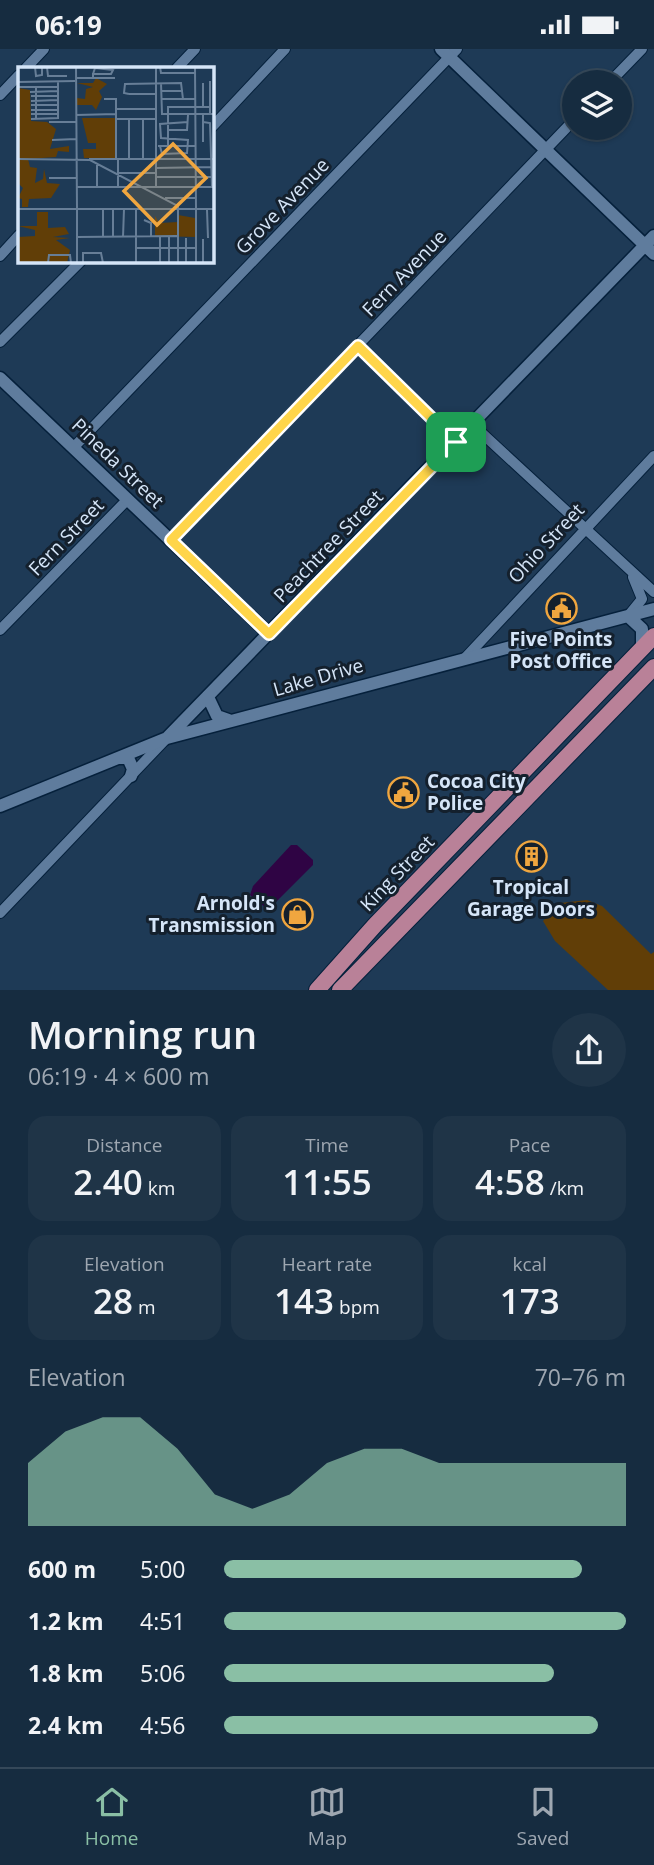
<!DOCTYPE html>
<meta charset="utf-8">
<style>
body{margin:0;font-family:"Open Sans",sans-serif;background:#1f3447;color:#f1f3f6;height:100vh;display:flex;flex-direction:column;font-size:26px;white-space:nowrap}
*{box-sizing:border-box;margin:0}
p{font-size:23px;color:#9ea7b1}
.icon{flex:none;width:38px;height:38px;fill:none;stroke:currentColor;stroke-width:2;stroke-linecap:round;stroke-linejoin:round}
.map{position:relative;height:941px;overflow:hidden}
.side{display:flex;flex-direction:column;background:#162c40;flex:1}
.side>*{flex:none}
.controls{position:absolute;left:562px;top:21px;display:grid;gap:14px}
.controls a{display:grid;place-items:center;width:70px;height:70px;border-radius:50%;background:#162c40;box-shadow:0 2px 5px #0004,0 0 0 2px #354859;font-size:35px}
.pin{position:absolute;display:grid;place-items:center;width:60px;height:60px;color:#fff;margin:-30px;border-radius:14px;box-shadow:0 4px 10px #0006}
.round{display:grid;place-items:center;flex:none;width:74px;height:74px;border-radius:37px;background:#1f3447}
.head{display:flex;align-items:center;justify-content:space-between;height:119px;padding:0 28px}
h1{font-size:38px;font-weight:600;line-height:52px}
.metrics{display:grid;grid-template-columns:repeat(3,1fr);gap:10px;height:119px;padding:7px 28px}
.metrics div{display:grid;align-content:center;border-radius:18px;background:#1f3447;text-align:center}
.metrics b{font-size:35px;font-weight:600}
.metrics small{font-size:19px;font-weight:400}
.metrics p{font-size:19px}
.chart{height:196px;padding:14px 28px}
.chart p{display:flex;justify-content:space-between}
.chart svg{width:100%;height:126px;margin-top:7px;fill:#8abfa5;opacity:.7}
ul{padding:0 28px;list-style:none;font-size:23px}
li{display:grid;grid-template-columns:112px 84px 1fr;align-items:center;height:52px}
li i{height:18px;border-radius:9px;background:#8abfa5}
.status{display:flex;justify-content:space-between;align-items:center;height:49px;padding:0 35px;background:#162c40;direction:ltr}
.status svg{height:19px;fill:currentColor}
.tab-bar{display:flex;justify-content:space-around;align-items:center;height:98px;border-top:2px solid #354859;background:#162c40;font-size:19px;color:#9ea7b1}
.tab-bar a{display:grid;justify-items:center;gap:4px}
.tab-bar .active{color:#8abfa5}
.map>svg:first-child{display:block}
.green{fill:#613e07}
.water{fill:#2f0444}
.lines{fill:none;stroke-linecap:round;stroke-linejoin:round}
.minor-casing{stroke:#05203b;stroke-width:12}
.tertiary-casing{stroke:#05203b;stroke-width:15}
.primary-casing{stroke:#05203b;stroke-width:18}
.minor{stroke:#5f7c9d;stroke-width:10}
.tertiary{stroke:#5f7c9d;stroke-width:12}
.primary{stroke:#b98198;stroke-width:16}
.route-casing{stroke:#fff;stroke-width:14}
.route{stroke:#ffd54a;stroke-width:9}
.labels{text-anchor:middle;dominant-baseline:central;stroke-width:6;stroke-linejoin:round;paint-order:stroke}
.street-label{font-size:19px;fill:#d5e5f8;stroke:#14202d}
.poi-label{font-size:19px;font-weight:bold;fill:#d5e5f8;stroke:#14202d}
.inset-road{fill:none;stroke:#677e97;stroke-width:2}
.view{fill:#f0a63f;fill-opacity:0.15;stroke:#f0a63f;stroke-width:3.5}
.inset-edge{fill:none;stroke:#d5e5f8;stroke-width:3.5}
</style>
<div class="status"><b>06:19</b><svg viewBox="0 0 49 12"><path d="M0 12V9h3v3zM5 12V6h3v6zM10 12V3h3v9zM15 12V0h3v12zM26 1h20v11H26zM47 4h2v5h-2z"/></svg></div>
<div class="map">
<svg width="654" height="941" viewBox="0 0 654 941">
<rect width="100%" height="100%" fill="#1e3a56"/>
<!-- green -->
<path class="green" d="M587,851L602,857L651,905L654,903V941H608L555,892L543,872L560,854Z"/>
<!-- water -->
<path class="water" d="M291,796H297L313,811V816L272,857L266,859L250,846L253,837Z"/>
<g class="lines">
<defs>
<path id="minor" d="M26,19L44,0
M177,19L195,0
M610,33L642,0
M0,46L19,26
M212,78L285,0
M0,207L19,186
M0,293L81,212
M358,297L456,393
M472,375L654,543
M74,398L457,0
M171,491L574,71
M629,566L642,550L633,528
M0,581L128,450
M466,608L654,407
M0,864L164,692"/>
<path id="tertiary" d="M441,0L654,205
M0,329L269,585
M628,567L642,580V600
M208,648L217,667L231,672
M167,689L654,187
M120,709H128L133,720L131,727
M0,757L167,689L654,560"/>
<path id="primary" d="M317,941L375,876L654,587
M340,941L654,618"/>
</defs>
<!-- minor casing -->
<use href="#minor" class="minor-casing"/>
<!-- tertiary casing -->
<use href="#tertiary" class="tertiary-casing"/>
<!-- primary casing -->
<use href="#primary" class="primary-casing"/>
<!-- minor -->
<use href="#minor" class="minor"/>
<!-- tertiary -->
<use href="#tertiary" class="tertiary"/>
<!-- primary -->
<use href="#primary" class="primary"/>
</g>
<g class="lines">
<defs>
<path id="route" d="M358,297L456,393L269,585L171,491Z"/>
</defs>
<!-- route casing -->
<use href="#route" class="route-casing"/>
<!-- route -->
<use href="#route" class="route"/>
</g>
<!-- icons -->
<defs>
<symbol id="civic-ring" viewBox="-11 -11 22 22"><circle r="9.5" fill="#14202d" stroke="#f0a63f" stroke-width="1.5"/><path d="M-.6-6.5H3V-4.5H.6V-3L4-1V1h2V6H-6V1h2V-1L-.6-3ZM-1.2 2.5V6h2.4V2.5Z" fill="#f0a63f"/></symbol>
<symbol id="building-ring" viewBox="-11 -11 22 22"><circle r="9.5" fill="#14202d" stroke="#f0a63f" stroke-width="1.5"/><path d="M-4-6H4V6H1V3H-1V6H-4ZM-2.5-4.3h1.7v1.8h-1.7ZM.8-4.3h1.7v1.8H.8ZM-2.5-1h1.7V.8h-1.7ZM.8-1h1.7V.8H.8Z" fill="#f0a63f"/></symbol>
<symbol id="shop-ring" viewBox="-11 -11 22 22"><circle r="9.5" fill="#14202d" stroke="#f0a63f" stroke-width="1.5"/><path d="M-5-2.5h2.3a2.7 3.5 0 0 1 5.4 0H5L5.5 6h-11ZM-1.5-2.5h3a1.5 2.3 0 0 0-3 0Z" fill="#f0a63f"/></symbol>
</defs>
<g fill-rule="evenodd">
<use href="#civic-ring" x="544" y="542" width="35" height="35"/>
<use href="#civic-ring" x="386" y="726" width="35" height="35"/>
<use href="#building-ring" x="514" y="790" width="35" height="35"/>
<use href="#shop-ring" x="280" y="848" width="35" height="35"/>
</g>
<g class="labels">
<!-- street labels -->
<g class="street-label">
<text transform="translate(282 157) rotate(-46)">Grove Avenue</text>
<text transform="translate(404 224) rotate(-46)">Fern Avenue</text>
<text transform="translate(118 414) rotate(44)">Pineda Street</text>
<text transform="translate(66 488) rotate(-46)">Fern Street</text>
<text transform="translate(546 494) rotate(-47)">Ohio Street</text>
<text transform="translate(328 497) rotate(-46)">Peachtree Street</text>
<text transform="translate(318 628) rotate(-16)">Lake Drive</text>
<text transform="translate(397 824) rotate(-46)">King Street</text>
</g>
<!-- poi labels -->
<g class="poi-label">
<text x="561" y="590">Five Points<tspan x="561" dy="22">Post Office</tspan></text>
<text x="427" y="732" text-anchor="start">Cocoa City<tspan x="427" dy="22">Police</tspan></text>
<text x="531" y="838">Tropical<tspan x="531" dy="22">Garage Doors</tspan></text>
<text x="275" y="854" text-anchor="end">Arnold's<tspan x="275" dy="22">Transmission</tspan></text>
</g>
</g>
<!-- overview -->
<g transform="translate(18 18)">
<rect width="196" height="196" fill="#1e3a56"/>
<path d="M78,11L89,17L81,24L84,30L78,43L74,38H59V31L67,32L68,22L75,20L59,16H75ZM0,21L12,23L13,54L29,55L38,62L32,82L51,79V85L40,84L38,90L10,92L12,100L19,101L17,116L25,112L26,102L29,116L42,117L33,131L11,132L10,140H4V132L0,131L5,121L0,116ZM64,51H97L98,91H66L65,82H78V76H70ZM19,145H30V161L47,160L51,167L35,170L52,171L38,173L52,183L49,196H0V170L17,169V163L0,159H19ZM160,148L177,151V170L137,169V149L141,156L160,155Z" fill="#613e07"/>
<path class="inset-road" d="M17,0L18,9L24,8V0M29,0L30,9H49M58,0L59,142M138,0V120M142,0L143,6H177M177,0L178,142M75,7L77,1L95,3L93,7H75V11M58,11H97M192,14V48M0,15L57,14M143,16L144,47H196M185,16V40M18,19V51M0,20H39M143,24H165M12,25L40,24M111,27L106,26L107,17L163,16L165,32M111,27H138M13,29H40M86,32H98V91M143,32H177M13,34L40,33M13,38H40M98,42H138M13,43H40M13,47H40M185,47V75M58,48L98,47M13,52L40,51V15M98,52H138M111,52V91M31,55H58M185,55L192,56L194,120M150,63H169L170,48M34,73L58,72M140,79H177M142,79L144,87L169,86L170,73L143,71L142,57L170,55M150,79V40H192M100,91V120M125,91V52M0,92L72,93L160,139V196M71,92H196M79,96V120M138,101L194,100M101,106H138M138,110H194M31,111H58M59,120H196M147,131H177M0,142H196M118,142V196M178,142V196M85,143V170M95,143V170M189,143L190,171M126,153L133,156V170M59,170L159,169M105,170L106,142M142,170V196M151,170V196M168,171V196M118,181H178M30,196L31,188H52L53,196M59,196V142M65,196V186H83L85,196M185,196V172"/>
<path class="view" d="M155,77L188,111L139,158L106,124Z"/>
<rect width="196" height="196" class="inset-edge"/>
</g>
</svg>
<div class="controls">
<a><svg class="icon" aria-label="layers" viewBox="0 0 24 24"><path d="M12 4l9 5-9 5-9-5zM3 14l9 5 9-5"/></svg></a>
</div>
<div class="pin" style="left:456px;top:393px;background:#1e9e55"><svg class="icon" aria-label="arrive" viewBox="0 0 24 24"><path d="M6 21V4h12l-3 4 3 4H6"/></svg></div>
</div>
<section class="side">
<div class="head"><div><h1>Morning run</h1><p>06:19 · 4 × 600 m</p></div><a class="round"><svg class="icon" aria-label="share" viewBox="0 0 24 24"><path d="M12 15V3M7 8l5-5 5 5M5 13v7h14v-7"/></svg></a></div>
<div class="metrics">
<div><p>Distance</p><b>2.40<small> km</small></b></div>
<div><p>Time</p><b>11:55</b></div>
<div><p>Pace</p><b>4:58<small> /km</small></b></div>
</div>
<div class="metrics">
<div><p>Elevation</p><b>28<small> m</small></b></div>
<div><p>Heart rate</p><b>143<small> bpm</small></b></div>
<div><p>kcal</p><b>173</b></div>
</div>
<div class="chart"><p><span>Elevation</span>70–76 m</p>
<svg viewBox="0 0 160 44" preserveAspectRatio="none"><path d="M0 44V22L10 11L20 6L30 6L40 17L50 33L60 38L70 33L80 22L90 17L100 17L110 22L120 22L130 22L140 22L150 22L160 22V44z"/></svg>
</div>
<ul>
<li><b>600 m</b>5:00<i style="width:89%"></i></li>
<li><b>1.2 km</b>4:51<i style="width:100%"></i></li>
<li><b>1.8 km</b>5:06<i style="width:82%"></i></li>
<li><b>2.4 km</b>4:56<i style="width:93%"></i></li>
</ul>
</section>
<nav class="tab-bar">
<a class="active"><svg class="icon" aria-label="home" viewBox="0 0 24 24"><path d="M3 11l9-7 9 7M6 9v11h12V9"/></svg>Home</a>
<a><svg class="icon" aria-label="map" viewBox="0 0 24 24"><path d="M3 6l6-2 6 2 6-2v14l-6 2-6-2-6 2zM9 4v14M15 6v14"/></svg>Map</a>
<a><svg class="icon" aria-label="saved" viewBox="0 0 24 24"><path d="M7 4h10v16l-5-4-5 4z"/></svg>Saved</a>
</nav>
